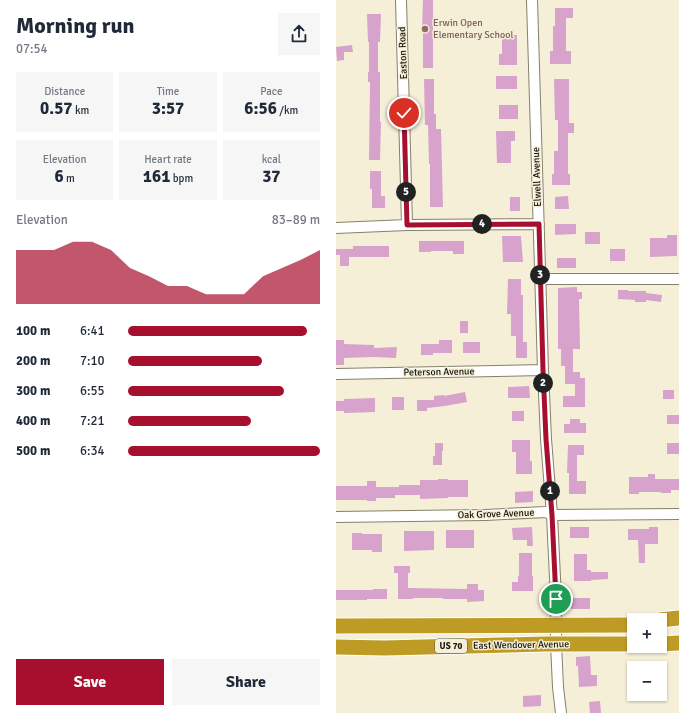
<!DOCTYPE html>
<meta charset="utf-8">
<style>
body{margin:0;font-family:Signika,sans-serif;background:#f6f6f7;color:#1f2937;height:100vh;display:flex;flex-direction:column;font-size:15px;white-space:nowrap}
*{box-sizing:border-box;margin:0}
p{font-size:13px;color:#747a83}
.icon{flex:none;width:22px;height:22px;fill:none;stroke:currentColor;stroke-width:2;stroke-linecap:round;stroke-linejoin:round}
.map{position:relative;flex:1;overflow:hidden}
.drawer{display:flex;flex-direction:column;background:#fff;width:336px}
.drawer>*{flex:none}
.fabs{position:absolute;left:291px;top:613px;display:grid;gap:8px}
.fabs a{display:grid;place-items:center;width:40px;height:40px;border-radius:0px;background:#fff;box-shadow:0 1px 3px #0004;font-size:20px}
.pin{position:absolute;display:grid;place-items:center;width:34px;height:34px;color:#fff;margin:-17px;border:2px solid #fff;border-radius:50%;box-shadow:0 1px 4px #0007}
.km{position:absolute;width:20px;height:20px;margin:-10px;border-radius:50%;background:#222;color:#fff;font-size:11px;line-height:20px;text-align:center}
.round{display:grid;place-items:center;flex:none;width:42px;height:42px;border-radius:0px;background:#f6f6f7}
.head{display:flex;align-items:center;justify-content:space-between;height:68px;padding:0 16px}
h1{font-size:22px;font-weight:700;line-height:30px}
.figures{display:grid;grid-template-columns:repeat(3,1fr);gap:6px;height:68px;padding:4px 16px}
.figures div{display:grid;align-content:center;border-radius:0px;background:#f6f6f7;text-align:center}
.figures b{font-size:17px;font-weight:700}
.figures small{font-size:11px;font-weight:400}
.figures p{font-size:11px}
.chart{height:112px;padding:8px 16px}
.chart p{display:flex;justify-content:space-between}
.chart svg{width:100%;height:72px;margin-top:4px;fill:#a70f2e;opacity:.7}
.cta{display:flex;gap:8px;margin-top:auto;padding:8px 16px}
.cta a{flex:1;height:46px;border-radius:0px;background:#a70f2e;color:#fff;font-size:16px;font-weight:700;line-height:46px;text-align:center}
.cta a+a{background:#f6f6f7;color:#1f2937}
ul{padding:0 16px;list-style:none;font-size:13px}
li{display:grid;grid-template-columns:64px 48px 1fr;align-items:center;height:30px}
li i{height:10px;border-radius:5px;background:#a70f2e}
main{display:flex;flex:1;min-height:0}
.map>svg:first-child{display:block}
.building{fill:#d7a2cc}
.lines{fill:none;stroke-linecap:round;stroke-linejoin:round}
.minor-casing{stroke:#86806a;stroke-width:12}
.highway-casing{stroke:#fff;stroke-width:17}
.minor{stroke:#fff;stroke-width:10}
.highway{stroke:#be9b25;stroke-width:15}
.route-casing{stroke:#fff;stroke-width:8}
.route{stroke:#a70f2e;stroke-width:5}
.education-dot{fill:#8d6e63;stroke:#f5efd7;stroke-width:1.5}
.labels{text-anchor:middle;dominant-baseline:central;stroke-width:3;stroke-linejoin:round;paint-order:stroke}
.shield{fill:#f5efd7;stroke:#595649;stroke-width:1}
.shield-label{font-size:9px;font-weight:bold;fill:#16140c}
.education-label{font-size:10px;fill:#785e54;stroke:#f5efd7;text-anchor:start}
.street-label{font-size:10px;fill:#16140c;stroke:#f5efd7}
</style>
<main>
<section class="drawer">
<div class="head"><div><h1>Morning run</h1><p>07:54</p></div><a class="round"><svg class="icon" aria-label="share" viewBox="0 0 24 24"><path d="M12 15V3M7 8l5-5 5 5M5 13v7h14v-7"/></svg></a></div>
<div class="figures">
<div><p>Distance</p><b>0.57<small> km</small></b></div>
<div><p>Time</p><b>3:57</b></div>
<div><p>Pace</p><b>6:56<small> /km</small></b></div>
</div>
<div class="figures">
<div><p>Elevation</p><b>6<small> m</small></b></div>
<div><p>Heart rate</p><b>161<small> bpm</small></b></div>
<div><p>kcal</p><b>37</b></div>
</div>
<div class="chart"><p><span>Elevation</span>83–89 m</p>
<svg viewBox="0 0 160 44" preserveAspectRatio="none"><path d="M0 44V11L10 11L20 11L30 6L40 6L50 11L60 22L70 27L80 33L90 33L100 38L110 38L120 38L130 27L140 22L150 17L160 11V44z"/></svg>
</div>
<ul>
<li><b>100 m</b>6:41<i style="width:93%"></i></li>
<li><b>200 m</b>7:10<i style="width:70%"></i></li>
<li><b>300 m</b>6:55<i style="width:81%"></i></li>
<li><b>400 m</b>7:21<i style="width:64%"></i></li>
<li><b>500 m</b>6:34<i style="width:100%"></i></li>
</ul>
<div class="cta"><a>Save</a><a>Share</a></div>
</section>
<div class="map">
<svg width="343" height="713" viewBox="0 0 343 713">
<rect width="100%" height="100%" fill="#f5efd7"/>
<!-- building -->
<path class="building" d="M87,0H97V68H87V29H86Z
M219,8H237V18H230V51H235V64H214V51H217V26H219Z
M31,14H45L44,42H42V72H44V122H45L44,160H33L34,82H32V72H33V42H32Z
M166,35H181V65H163V54H166Z
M16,45L17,52H8V60L1,61L0,47Z
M160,76H181V89H160Z
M88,79H98V114H100V129H105L107,207H94V164H93L92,125H89Z
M218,79H233V123H238V133H232V174H234V185H216V174H218V151H222V120H219Z
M163,105H182V119H163Z
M160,131H179V141H175V163H161Z
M34,171H45V196H49V208H36V189H34Z
M232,196L233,209H219V197Z
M174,197H184V211H174Z
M219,224H240V234L219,235Z
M249,232H264V244H249Z
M331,235H341V256L314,257V238H331Z
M166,236H185L187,262H167Z
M83,241H128V254H117V251H95V252H83Z
M17,246H53V257H13V266H4V255H0V249H17Z
M274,249H289V261H274Z
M221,258H240V268H221Z
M172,279H185V295H187V342H191V358H180V336H175V314H171Z
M241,287V292H246V299H243L244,349H237V372H244V378H249V407H227V396H239V384H229V366H225V349H222V288Z
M282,290H292V291H310V293L326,295L325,302L310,300V302H299V300L282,299Z
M124,321H132V333H124Z
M0,340H8V344L38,345V348L61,347L60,358L38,357L8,358V365H0Z
M103,340H116V353H97V355H85V344H103Z
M127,342H144V353H127Z
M193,386L194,398H172V387Z
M327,390H338V399H327Z
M129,392L131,402L109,406L91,408V411H81V400H98V396L108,395V396Z
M56,397H68V410H56Z
M39,398V412L8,413V411H0V401H8V399Z
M176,411H188V421H176Z
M331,415H343V424H331Z
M234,419H244V423H250V433H228V424H234Z
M176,440H194V461H196V474H180V452H176Z
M99,443H107V451H106V465H97V456H99Z
M331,443H343V454H331Z
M232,445H248V455H241V481H250V494H233V473H231Z
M312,474H319V479H343V490H335V493H325V492H303V494H293V477H312Z
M102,479H112V480H132V497H112V498L84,499V495H59V498H40V501H31V500H0V486H31V481H40V487H63V485H84V480H102Z
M197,491V502L179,503V492Z
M196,527L197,546H191V540H177L176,528Z
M234,527H253V538H234Z
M313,527H322V544H309V563H303L302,540H292V529H313Z
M110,530H138V548H110Z
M68,531H98V550L68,551Z
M16,533H26V534H46V552H36V550H16Z
M183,553H196V576H197V591H176V582H182V576H183Z
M238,554H251V570H255V572H272V579L255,580V581H238Z
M58,566H74V573H72V588L131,589V584H142V590H148V601L131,602V599H107V598H77V599H62V573H58Z
M37,589H51V599H31V600H0V590H37Z
M235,598H254V609H235Z
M254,656L255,675H261V686L243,687L242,666H240V657Z
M205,695V706L187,707V696Z
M264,701L265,713H254L253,702Z"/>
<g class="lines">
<defs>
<path id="minor" d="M65,0L71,225
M196,0L207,370L210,439L216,515L220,599V644L222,687L225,713
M0,228L71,225L203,224
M205,279H343
M0,374L207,370
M0,517L149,515L210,512L216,515L343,514"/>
<path id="highway" d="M324,620L343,618
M0,626L298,625
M324,644L343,643
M0,647L49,648L209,644H298"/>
</defs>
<!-- minor casing -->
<use href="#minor" class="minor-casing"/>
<!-- highway casing -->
<use href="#highway" class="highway-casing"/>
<!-- minor -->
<use href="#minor" class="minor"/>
<!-- highway -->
<use href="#highway" class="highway"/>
</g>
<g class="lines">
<defs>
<path id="route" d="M68,113L71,225L203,224L207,370L210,439L216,515L220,599"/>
</defs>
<!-- route casing -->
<use href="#route" class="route-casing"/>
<!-- route -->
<use href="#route" class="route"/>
</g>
<!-- markers -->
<circle class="education-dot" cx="89" cy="29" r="4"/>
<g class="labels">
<!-- shield labels -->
<rect class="shield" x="99" y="639" width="32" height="14" rx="3"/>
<g class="shield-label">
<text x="115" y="646">US 70</text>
</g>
<!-- education labels -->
<g class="education-label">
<text x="97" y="23">Erwin Open<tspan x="97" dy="12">Elementary School</tspan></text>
</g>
<!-- street labels -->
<g class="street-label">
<text transform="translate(67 53) rotate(-92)">Easton Road</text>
<text transform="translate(201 177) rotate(-92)">Elwell Avenue</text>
<text transform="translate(103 372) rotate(-1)">Peterson Avenue</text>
<text transform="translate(160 514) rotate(-2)">Oak Grove Avenue</text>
<text transform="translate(185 645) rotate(-1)">East Wendover Avenue</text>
</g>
</g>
</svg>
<div class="fabs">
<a>+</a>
<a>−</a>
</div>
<div class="pin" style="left:220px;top:599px;background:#1e9e55"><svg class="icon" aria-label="arrive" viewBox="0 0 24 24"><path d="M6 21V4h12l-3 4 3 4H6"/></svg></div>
<div class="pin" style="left:68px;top:113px;background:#d93025"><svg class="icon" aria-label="check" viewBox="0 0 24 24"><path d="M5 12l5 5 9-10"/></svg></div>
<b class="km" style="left:214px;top:491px">1</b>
<b class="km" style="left:207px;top:383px">2</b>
<b class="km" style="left:204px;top:275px">3</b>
<b class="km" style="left:146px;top:224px">4</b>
<b class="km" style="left:70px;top:192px">5</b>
</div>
</main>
